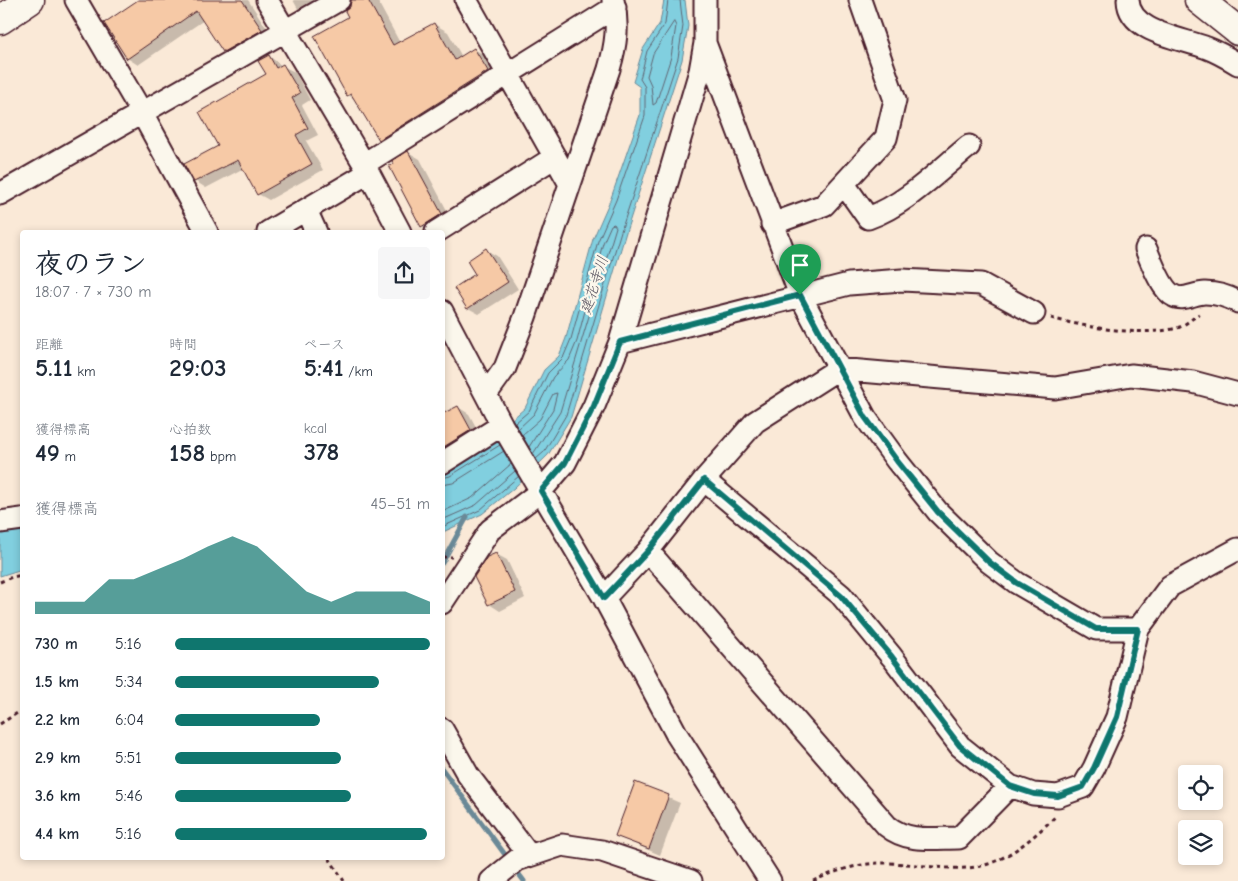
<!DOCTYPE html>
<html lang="ja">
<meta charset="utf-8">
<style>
body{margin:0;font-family:"Comic Neue","Klee One",sans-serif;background:#f6f6f7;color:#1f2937;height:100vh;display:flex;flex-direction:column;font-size:19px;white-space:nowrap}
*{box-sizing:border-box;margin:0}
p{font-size:16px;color:#747a83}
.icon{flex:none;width:28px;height:28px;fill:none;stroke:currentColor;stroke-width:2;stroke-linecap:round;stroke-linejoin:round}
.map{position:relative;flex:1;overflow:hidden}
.sheet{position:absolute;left:20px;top:230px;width:425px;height:630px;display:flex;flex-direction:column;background:#fff;border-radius:5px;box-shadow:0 2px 8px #0003}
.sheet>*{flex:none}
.fabs{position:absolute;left:1178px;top:765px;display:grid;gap:10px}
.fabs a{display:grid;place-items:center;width:45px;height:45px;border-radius:5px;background:#fff;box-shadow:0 2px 8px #0003;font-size:25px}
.pin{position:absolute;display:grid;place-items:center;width:42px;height:42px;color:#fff;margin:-51px -21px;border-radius:50% 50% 50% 0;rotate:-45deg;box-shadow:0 0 5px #0007}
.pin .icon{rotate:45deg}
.round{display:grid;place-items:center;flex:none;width:52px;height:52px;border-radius:5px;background:#f6f6f7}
.summary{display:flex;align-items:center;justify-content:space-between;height:85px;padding:0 15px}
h1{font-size:28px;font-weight:600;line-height:38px}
.metrics{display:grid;grid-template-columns:repeat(3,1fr);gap:8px;height:85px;padding:5px 15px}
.metrics div{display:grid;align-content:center}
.metrics b{font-size:25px;font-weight:600}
.metrics small{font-size:14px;font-weight:400}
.metrics p{font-size:14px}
.chart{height:140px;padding:10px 15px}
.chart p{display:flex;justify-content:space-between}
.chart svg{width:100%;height:90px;margin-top:5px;fill:#0f766e;opacity:.7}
ul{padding:0 15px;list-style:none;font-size:16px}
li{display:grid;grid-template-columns:80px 60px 1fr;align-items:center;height:38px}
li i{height:12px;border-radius:6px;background:#0f766e}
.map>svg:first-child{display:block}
.water{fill:#81cfdf;stroke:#6b8997}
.shadow{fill:#0003}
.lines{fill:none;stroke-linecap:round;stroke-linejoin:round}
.shore{stroke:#606573;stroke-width:1}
.stream{stroke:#6b8997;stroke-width:5}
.building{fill:#f6c9a6;stroke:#4a1f2b}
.minor-casing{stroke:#4a1f2b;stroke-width:25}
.highway-casing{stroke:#4a1f2b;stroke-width:31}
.path{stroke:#4a1f2b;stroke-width:3;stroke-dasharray:4 4;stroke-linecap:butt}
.minor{stroke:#fbf7ec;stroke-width:21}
.highway{stroke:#fbf7ec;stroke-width:28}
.route-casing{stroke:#fff;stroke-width:10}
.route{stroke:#0f766e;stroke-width:6}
.labels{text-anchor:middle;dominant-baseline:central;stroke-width:4.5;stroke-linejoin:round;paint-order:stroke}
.water-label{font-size:15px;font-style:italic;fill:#5a5461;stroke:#fbf7ec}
</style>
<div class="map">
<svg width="1238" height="881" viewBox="0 0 1238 881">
<rect width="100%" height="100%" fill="#fae9d7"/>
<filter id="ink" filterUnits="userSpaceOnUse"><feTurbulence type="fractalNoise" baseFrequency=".02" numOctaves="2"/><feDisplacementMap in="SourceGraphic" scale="10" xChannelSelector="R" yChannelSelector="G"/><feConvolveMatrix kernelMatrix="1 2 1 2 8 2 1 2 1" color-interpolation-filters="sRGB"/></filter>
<g filter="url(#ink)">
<!-- water -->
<path class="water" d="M664,0H685L688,26L682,60L626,232L571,417L548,455L514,488L482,514L443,532V468L490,438L525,408L544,370L559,356L566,338L593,239L611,198L640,115V87L633,82L643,49L660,23Z
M22,526V569L0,576V531Z"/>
<!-- shadow -->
<path class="shadow" d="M140,0H248L272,36L235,57L224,51L204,20L138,65L127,58Z
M293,0H343L312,16L298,9Z
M351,0H377L400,43L434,24L448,32L462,57L474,49L488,57L501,79L393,147L380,139L356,100L348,95Z
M269,56L282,66L295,72L310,100L302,105L318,135L306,141L323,170L269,200L258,194L244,168L206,188L195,181L267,74Z
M408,152L420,159L452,220L433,232L422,226Z
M486,250L497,256L518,289L479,314L468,308Z
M458,407L469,414L481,436L442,455V415Z
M496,554L507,560L525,598L500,611L489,604Z
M636,784L680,803L660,855L616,836Z"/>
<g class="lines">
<!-- shore -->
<path class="shore" d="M674,22L676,26L671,57L656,103L653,105L651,85L647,76L653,54Z
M515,423L529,411L548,373L563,358L571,339L598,241L616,200L645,116V87L640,79L647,51L665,24L668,0
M518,429L534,414L553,377L569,360L577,341L603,243L611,225L614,224L616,227L560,412L533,454
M522,435L540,419L553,394L557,393L553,409L529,447
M536,459L544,452L566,415L621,231L678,58L683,26L680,0
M442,478L450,476L500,445
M442,485L453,483L504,451
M442,512L472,498L511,464
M442,520L476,505L515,471
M442,527L480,510L519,476"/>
<!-- stream -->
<path class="stream" d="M442,563L467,517
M442,769L509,860
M515,869L524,881"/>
</g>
<!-- building -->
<path class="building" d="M138,0H242L262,30L223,52L196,11L127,59L104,23Z
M351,0H368L393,45L434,23L455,60L474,48L488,71L379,140L351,94L347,96L314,36L348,17L345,11L350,7Z
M269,55L276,68L283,64L300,93L292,98L308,128L296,135L312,164L257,195L238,160L194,182L184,164L218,146L199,112L266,74L258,61Z
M408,151L442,214L421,227L389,166L394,164L392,161Z
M486,248L508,282L467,309L454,288L475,274L467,261Z
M458,406L471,430L442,448V414Z
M496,553L515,592L488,605L474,577L487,557Z
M635,782L669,795L649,849L615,836Z"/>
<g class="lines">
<defs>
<path id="minor" d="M76,0L142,113L207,232
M267,0L364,164L400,232
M466,0L570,184
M1128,0C1129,33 1182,38 1207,48C1218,52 1228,58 1238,64
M705,43L800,295L865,417L897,461L938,512L989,562L1017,583L1096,629H1138
M364,164L615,7
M844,184L868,218C907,204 938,171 969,146
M0,194L339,0
M306,210L316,232
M772,224L824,205L886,138L895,100L860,0
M268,232L368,173
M436,232L555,157
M1146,249C1151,261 1162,291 1174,296C1183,301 1195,293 1205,293C1218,293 1227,296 1238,302
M442,311L502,425L604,598L677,735L770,881
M620,342L849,284L902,280L981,284L1034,313
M487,393L505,368L525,317L609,69C616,45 619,25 613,0
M442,463L502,425
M704,480L841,595L892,657L960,746L1010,786L1033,794L1058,796L1083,787L1094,768L1117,717L1138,629L1170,586L1238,549
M0,522L22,519
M648,551L887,826C908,843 933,838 959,838L1010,786
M604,598L648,551L704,480L755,422L838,369L1055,388L1131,375L1193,382L1238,394
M442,603L490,530L541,491L565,463L594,406L620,342L700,71L705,43V0
M442,729L468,775L529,855
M491,881L517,860L562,845L602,851L691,881"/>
<path id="highway" d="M1199,0L1238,31
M0,20L30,0"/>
</defs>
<!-- minor casing -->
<use href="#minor" class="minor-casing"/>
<!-- highway casing -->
<use href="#highway" class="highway-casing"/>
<!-- path -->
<path class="path" d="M1051,318C1084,327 1146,338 1180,327C1186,324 1193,318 1199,314
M442,557H452
M0,582L12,577L22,575
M0,724L22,710
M329,858L344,881
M813,881C835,871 862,862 887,863C922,863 963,876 996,861C1020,850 1039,832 1057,815"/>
<!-- minor -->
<use href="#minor" class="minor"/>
<!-- highway -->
<use href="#highway" class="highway"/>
</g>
</g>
<g class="lines" filter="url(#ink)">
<defs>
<path id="route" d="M800,295L865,417L897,461L938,512L989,562L1017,583L1096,629H1138L1117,717L1094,768L1083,787L1058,796L1034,794L1010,786L960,746L892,657L841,596L704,480L648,551L604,598L541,491L565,463L594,406L620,342Z"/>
</defs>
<!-- route casing -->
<use href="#route" class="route-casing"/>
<!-- route -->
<use href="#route" class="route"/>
</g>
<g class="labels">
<!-- water labels -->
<g class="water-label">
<text transform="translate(594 285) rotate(-72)">建花寺川</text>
</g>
</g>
</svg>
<div class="fabs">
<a><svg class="icon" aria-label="locate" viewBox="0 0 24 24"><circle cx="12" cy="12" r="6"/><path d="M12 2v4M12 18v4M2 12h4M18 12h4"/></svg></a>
<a><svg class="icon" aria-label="layers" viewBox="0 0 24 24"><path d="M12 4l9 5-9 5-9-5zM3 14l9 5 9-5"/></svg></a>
</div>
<div class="pin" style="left:800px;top:295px;background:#1e9e55"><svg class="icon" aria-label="arrive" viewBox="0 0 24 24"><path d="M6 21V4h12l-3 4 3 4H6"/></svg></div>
<section class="sheet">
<div class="summary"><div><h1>夜のラン</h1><p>18:07 · 7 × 730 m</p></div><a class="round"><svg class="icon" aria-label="share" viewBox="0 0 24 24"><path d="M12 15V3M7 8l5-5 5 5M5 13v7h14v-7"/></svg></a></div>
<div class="metrics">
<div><p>距離</p><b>5.11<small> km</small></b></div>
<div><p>時間</p><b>29:03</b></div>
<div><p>ペース</p><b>5:41<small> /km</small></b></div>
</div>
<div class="metrics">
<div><p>獲得標高</p><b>49<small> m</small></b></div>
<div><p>心拍数</p><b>158<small> bpm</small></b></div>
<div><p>kcal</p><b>378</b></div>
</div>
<div class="chart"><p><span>獲得標高</span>45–51 m</p>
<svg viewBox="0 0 160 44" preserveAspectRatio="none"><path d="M0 44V38L10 38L20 38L30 27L40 27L50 22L60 17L70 11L80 6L90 11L100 22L110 33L120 38L130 33L140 33L150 33L160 38V44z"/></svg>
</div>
<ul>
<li><b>730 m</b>5:16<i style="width:100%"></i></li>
<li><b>1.5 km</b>5:34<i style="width:80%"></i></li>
<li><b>2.2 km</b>6:04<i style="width:57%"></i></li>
<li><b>2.9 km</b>5:51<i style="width:65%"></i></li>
<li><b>3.6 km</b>5:46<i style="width:69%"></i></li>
<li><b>4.4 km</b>5:16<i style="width:99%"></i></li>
</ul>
</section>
</div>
